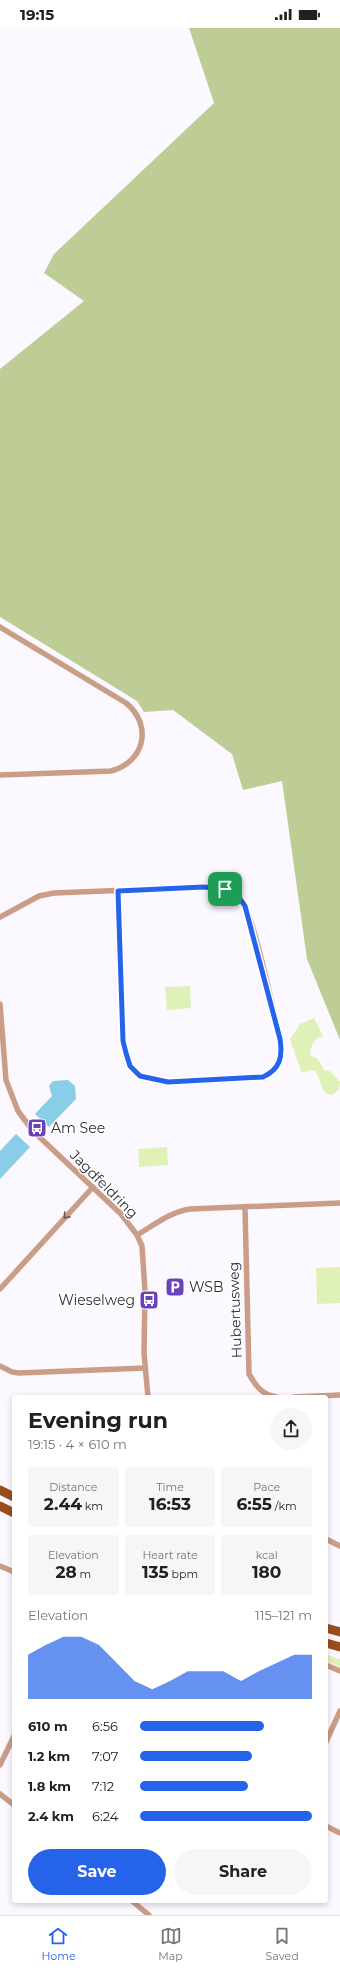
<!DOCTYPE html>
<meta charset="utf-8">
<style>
body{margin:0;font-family:Montserrat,sans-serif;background:#f6f6f6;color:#202124;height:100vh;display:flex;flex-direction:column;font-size:15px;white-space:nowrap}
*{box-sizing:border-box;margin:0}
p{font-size:13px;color:#757577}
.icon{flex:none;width:22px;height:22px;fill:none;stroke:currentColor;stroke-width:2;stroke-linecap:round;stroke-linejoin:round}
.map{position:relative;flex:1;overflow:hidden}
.drawer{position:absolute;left:12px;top:1367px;width:316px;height:508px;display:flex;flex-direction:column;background:#fff;border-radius:4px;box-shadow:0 2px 6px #0003}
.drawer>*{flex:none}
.pin{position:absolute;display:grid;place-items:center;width:34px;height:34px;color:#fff;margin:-17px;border-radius:8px;box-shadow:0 2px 6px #0006}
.round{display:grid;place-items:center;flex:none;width:42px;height:42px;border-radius:21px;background:#f6f6f6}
.overview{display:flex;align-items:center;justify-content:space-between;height:68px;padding:0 16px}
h1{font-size:22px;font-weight:700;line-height:30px}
.metrics{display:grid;grid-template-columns:repeat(3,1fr);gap:6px;height:68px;padding:4px 16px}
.metrics div{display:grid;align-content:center;border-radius:4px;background:#f6f6f6;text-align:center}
.metrics b{font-size:17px;font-weight:700}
.metrics small{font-size:11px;font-weight:400}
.metrics p{font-size:11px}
.chart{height:112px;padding:8px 16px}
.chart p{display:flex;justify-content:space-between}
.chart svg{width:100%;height:72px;margin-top:4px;fill:#2563eb;opacity:.7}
.cta{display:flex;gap:8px;margin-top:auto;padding:8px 16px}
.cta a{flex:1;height:46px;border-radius:24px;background:#2563eb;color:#fff;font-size:16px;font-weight:700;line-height:46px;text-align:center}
.cta a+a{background:#f6f6f6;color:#202124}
ul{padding:0 16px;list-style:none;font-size:13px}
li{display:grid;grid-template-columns:64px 48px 1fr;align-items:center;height:30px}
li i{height:10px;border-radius:5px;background:#2563eb}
.status{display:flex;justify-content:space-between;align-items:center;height:28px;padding:0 20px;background:#fff;direction:ltr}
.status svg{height:11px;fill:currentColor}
.tab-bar{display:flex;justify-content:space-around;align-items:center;height:56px;border-top:1px solid #e0e0e0;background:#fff;font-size:11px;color:#757577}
.tab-bar a{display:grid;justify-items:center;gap:2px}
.tab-bar .active{color:#2563eb}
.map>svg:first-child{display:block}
.green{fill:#e0f1b8}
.forest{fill:#bdcd95}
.water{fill:#89cde6}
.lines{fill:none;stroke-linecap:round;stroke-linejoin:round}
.minor{stroke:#c99d86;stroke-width:5.5}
.primary{stroke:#994e1d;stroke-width:9}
.oneway{stroke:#6d5a55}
.route-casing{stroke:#fff;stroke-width:8}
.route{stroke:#2563eb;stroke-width:5}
.labels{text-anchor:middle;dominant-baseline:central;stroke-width:3;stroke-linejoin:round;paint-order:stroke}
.poi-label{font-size:14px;fill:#302e34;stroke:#fff;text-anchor:start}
.street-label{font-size:14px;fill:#302e34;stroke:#fff}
</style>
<div class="status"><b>19:15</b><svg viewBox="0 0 49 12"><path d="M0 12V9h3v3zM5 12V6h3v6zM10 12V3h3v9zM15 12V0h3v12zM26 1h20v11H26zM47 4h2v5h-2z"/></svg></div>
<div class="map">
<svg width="340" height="1887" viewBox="0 0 340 1887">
<rect width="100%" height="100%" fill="#fbf8ff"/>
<!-- green -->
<path class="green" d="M190,958L191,980L167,982L165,959Z
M314,990L323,1008C312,1012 312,1016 310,1027L318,1031L324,1042L330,1043L340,1054L339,1061L332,1067L326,1066C320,1059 321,1051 315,1043L310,1042L303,1045L301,1043L290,1011L300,996Z
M167,1119L168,1137L139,1139L138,1121Z
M340,1239V1275L317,1276L316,1240Z
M326,1627L340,1631V1639L326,1633Z"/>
<!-- forest -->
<path class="forest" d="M189,0H340V1012L307,931L282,753L243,762L232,726L173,682L144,684L137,673L0,589V341L84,273L44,245L54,226L214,75Z"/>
<!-- water -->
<path class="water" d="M68,1052L75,1058L76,1071L49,1099L35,1086L52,1068L49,1058L53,1053Z
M16,1106L30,1119L0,1151V1123Z"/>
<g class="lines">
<!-- minor -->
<path class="minor" d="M0,599L126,675C153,697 145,734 111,743L0,747
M0,889L39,868L54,865L203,859C216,859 229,860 240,870C253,882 274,987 280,1011C283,1029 280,1041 263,1049L168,1054L140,1048L130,1038L123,1013L118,863
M0,976L6,1052L18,1083L33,1103L121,1186L137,1207L142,1218L145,1263L144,1325L148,1369
M245,1179L249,1346C256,1358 262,1367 277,1369
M137,1207C154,1197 170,1184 190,1181L340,1175
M0,1261L93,1159
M0,1338L12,1344L19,1345L145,1340
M294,1369L340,1367
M326,1511L340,1518
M0,1538L14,1544
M326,1637L340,1643
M326,1714L340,1683
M0,1737L14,1708
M0,1766L14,1777
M326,1798L340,1805
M132,1873L149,1887"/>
<!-- primary -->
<path class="primary" d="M0,1462L14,1469
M0,1478L14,1485
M326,1600L340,1604
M326,1615L340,1619"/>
</g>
<!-- one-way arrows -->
<defs><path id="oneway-chevron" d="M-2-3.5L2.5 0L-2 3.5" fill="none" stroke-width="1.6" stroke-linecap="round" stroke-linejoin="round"/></defs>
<use class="oneway" href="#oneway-chevron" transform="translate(66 1188) rotate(132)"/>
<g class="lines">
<defs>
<path id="route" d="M203,859C221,860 236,862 245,878L280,1011C283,1029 280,1041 263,1049L168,1054L140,1048L130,1038L126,1025L123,1013L118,863Z"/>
</defs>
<!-- route casing -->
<use href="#route" class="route-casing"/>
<!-- route -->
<use href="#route" class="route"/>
</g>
<!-- icons -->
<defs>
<symbol id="bus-square" viewBox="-11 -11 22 22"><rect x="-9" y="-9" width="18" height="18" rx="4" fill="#6a42ba" stroke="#fff"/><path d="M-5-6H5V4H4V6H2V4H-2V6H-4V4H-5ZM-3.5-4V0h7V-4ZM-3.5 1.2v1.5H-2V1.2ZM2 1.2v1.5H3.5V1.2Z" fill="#fff"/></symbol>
<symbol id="parking-square" viewBox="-11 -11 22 22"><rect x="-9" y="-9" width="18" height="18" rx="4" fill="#6a42ba" stroke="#fff"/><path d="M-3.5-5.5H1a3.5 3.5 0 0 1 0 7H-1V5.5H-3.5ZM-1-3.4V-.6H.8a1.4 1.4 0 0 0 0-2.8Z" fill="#fff"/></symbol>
</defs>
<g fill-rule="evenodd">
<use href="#bus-square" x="26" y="1089" width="22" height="22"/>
<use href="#parking-square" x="164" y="1248" width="22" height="22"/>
<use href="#bus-square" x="138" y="1261" width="22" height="22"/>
</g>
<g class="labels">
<!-- poi labels -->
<g class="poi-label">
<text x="51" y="1100">Am See</text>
<text x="189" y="1259">WSB</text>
<text x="135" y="1272" text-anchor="end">Wieselweg</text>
</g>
<!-- street labels -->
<g class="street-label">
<text transform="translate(104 1156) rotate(45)">Jagdfeldring</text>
<text transform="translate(235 1282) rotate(-92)">Hubertusweg</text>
</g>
</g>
</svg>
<div class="pin" style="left:225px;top:861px;background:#1e9e55"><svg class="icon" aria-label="arrive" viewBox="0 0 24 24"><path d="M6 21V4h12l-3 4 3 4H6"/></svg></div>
<section class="drawer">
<div class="overview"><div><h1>Evening run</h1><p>19:15 · 4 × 610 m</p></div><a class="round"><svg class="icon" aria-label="share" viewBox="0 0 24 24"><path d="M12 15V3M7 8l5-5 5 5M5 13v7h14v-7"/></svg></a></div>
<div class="metrics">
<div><p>Distance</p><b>2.44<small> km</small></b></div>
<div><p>Time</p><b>16:53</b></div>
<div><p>Pace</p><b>6:55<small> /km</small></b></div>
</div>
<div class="metrics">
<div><p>Elevation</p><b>28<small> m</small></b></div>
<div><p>Heart rate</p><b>135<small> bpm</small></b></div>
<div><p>kcal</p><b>180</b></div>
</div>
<div class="chart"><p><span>Elevation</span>115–121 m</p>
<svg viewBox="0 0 160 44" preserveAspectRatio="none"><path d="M0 44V17L10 11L20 6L30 6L40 11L50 22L60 33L70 38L80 33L90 27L100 27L110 27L120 33L130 27L140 22L150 17L160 17V44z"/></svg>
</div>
<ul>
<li><b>610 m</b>6:56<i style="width:72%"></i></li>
<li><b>1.2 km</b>7:07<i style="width:65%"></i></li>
<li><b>1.8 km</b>7:12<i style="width:63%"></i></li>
<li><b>2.4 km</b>6:24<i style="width:100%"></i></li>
</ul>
<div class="cta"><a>Save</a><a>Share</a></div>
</section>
</div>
<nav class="tab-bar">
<a class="active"><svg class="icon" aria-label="home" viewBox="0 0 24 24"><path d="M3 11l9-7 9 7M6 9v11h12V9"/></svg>Home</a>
<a><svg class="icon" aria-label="map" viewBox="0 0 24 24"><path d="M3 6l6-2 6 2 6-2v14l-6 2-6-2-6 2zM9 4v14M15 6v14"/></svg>Map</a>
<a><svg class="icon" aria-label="saved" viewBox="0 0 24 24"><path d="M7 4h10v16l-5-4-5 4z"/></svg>Saved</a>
</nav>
